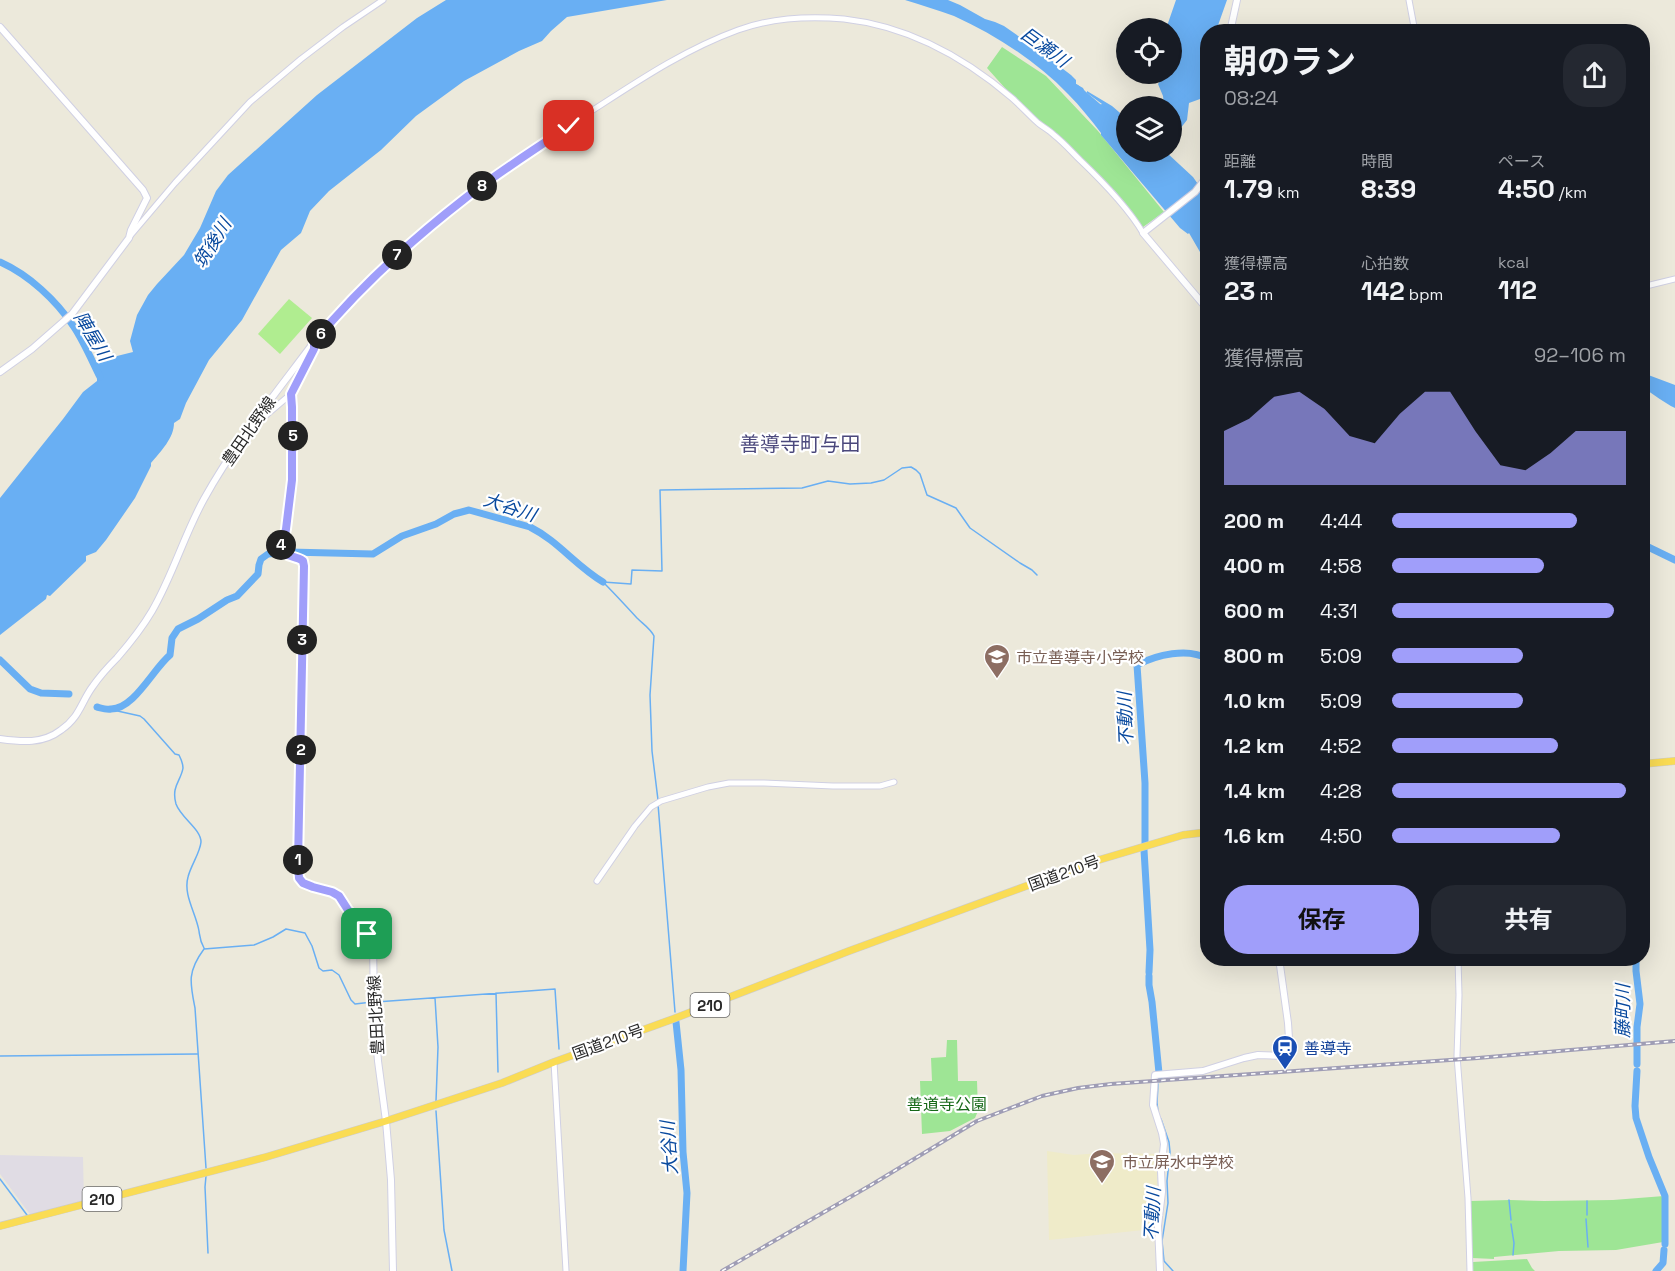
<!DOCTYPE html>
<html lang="ja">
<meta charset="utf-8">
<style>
body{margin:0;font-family:"Space Grotesk","Noto Sans JP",sans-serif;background:#242831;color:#f1f3f6;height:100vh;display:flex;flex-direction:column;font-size:22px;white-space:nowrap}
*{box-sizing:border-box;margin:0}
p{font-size:20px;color:#9ea1a6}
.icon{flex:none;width:33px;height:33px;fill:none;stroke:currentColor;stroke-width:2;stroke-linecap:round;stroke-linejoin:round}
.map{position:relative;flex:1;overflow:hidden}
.drawer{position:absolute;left:1200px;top:24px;width:450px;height:942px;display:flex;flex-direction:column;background:#171b24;border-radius:24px;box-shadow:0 6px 24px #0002}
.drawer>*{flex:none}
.fabs{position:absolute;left:1116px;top:18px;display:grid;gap:12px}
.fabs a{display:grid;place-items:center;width:66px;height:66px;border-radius:50%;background:#171b24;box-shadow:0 6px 24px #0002;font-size:30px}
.pin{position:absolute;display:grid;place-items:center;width:51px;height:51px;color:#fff;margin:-26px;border-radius:12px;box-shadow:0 3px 9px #0006}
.km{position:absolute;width:30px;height:30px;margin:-15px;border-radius:50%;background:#222;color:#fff;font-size:16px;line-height:30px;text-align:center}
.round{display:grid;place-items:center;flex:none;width:63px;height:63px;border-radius:24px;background:#242831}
.overview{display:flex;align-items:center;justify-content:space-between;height:102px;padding:0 24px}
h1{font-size:33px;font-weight:700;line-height:45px}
.metrics{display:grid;grid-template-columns:repeat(3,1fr);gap:9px;height:102px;padding:6px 24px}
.metrics div{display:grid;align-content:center}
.metrics b{font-size:26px;font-weight:700}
.metrics small{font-size:16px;font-weight:400}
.metrics p{font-size:16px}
.chart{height:168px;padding:12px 24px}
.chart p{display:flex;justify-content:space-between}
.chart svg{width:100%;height:108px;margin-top:6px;fill:#a09efa;opacity:.7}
.action{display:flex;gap:12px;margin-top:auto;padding:12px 24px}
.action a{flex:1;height:69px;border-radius:24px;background:#a09efa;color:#111;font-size:24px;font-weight:700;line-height:69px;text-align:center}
.action a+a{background:#242831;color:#f1f3f6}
ul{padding:0 24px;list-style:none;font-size:20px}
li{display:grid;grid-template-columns:96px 72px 1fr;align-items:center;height:45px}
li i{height:15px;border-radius:8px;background:#a09efa}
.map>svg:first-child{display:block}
.industrial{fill:#e0dce4}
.education{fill:#efebc9}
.green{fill:#9ee595}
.pitch{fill:#b0ed90}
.water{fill:#69aff3}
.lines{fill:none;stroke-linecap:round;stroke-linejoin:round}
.stream{stroke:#69aff3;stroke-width:1.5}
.river{stroke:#69aff3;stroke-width:7}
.tertiary-casing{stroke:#d0d0e3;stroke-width:7}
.secondary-casing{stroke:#d0d0e3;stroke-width:8}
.trunk-casing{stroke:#ccc;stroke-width:8}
.tertiary{stroke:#fff;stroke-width:5}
.secondary{stroke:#fff;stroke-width:6}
.trunk{stroke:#fadc54;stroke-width:7}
.rail-casing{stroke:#9f9db5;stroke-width:4}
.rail{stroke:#fff;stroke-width:1.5;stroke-dasharray:4.5;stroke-linecap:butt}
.route-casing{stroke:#fff;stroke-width:12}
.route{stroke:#a09efa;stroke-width:8}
.labels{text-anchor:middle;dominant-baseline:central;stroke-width:4.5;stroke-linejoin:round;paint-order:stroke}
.shield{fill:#fff;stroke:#696969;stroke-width:1.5}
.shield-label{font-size:15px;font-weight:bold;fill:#292929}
.street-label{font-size:16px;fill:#292929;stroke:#fff}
.education-label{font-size:16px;fill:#785e54;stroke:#fff;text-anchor:start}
.transit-label{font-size:16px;fill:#164399;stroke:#fff;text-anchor:start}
.park-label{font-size:16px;fill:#176919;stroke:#fff}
.water-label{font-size:18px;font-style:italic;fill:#08499e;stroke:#fff}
.quarter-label{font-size:20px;fill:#4b487c;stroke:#fff}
</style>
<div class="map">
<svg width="1675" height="1271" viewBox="0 0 1675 1271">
<rect width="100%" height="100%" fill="#ece9db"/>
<!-- industrial -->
<path class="industrial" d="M0,1155L83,1157L84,1204L32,1217L0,1174Z"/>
<!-- education -->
<path class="education" d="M1047,1151L1074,1155L1100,1153L1159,1154L1157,1172V1197L1153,1229L1049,1240Z"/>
<!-- green -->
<path class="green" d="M1002,47L1046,76L1098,131L1164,212L1143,227L1013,97L987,68Z
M947,1040H957L958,1081H977L978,1111L975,1118L950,1131L922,1134L920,1081H932L931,1058L946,1057Z
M1664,1196L1663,1242L1616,1250L1559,1251L1494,1257V1259L1472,1258L1470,1237L1471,1201L1510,1200L1544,1201L1613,1200Z
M1527,1259L1532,1268L1535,1271H1472L1473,1262Z"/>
<!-- pitch -->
<path class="pitch" d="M289,299L312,318L280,354L258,334Z"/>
<!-- water -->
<path class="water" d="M446,0H667L567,17L551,31L542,41L519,51L464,81L416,116L381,150L329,191L310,211L301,233L281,250L242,320L209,360L186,403L180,419L174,423C174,438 161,451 151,463V466L135,498L106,540L96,552L86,556V561L50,596L47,595L46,599L0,635V498L63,419L83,392L97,381V361L133,352L130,341L137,315L148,295L157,284L184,255L200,228L216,191L228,175L317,95L417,18Z
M905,0H948L960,5L985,19L995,22L1004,26L1034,47L1071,75L1076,80V84L1083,88L1085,92L1080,93L1096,106L1102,104L1087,93V91L1112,106L1126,118V152H1166L1193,177L1207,197H1204L1207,210V261L1200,252L1189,233L1188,234L1180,228L1101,135V133C1091,120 1080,106 1068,94C1036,61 996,35 954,16C938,10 921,5 905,0Z
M1176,0H1227L1216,31L1208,32L1206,90L1200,99L1189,103L1187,120L1180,129L1175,141L1172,136V106H1164L1163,96L1158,84L1165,74H1172V28H1168L1167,26Z
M1643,373L1675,385V408C1664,403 1654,394 1643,388Z"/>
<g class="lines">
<!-- stream -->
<path class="stream" d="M603,582L631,584L632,570L662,571L660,490L802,488L828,481L850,484L871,483L884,480L902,468L911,467L916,470L920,474L927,495L956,508L970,528L1020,563L1032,570L1037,575
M603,582C615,594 626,606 637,618C643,624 650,628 654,636L650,695L652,751L658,800
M113,710L140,716L144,719L175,754L179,755C181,759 183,764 183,768C181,781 171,786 176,804C181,818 201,829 201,842C200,853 191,865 188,877C183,895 196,913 199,931C200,938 200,941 204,948
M658,804L675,1012
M204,949L254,945L273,937L286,929L305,933L312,946L319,968L323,971L332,970L339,975L351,1000L355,1004L372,1002
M204,949C187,972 190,983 195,1008L206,1168
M496,993L498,1072
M435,998L438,1047L436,1101
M376,1002L555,989L559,1049
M0,1056L197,1054
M436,1111L444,1230L452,1271
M1158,1111L1157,1103L1158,1084
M1161,1119L1169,1142L1170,1152L1167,1181L1168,1203L1162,1241L1164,1261L1173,1271
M206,1176L205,1187L208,1253
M0,1179L27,1215
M1509,1200L1511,1220
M1587,1215V1201
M1586,1219L1588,1247
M1511,1224L1514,1243L1513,1255"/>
<!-- river -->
<path class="river" d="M1076,88L1104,112
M0,262C29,275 56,300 74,327C84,342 92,361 100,377
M1642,544L1675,560
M0,660L30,689L41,693L69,694
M97,707C101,708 107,710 111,709C134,709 153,669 170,655L172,638L178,629L198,619L227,600L237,596L258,574L259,565L261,559L268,554L289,552L373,554L402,536L436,524L454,514L469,510L530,527C558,541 576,566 603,582
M1145,843V783L1137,665C1156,655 1188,647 1208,659
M1144,850L1150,950L1149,972
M1636,958V971L1640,1004L1637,1027V1064
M1149,976V985L1152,1002L1159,1073
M676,1022L681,1070L683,1152L687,1193L683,1271
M1637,1071L1635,1106L1636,1118L1649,1157L1665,1196V1244
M1159,1079V1078
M1656,1271L1663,1263L1664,1250"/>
<defs>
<path id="tertiary" d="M1409,0L1415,32
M130,236L175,183L250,102L301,59L343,27L383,0
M1642,287L1675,279
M314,342C391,250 487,179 587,114C635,83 683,50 738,30C771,18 809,16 844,19C907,26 964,57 1012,98C1021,106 1029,115 1038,123C1043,127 1049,130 1054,135C1063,142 1071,151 1080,160C1102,181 1127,206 1143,233
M255,421L258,422L291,394
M597,881L635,826L651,807L661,801L708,787L729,783H764L833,786H880L894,782
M1458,958L1459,995L1457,1056L1468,1198L1470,1271
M554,1062L566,1271"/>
<path id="secondary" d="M0,27L143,190L147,198L131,230L129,238L72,314L32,349L0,372
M1230,32L1237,0
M1208,175L1195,192L1143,233L1208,310
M314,342V349L291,394L292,407V480L286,529L281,551C287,557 296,556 303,561L299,877C308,889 321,887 333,893C342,897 343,904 348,911C355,920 365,926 367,938L373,940L374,1012L378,1061L386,1121L391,1180L393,1271
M0,739C22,742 43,744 61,730C80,717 81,702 93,686C100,676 108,667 117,658C130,643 142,628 152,611C173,575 184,535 204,499C235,443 276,393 314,342
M1160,1271L1158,1226L1162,1192L1161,1171L1164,1144L1162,1133L1153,1105L1155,1075L1203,1071L1244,1058L1258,1055L1285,1056L1290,1054L1288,1023L1279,958"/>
<path id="trunk" d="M1642,764L1675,761
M0,1226L266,1157L386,1121L502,1083L554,1062L673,1019L849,951L1092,862L1183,835L1208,832"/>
</defs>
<!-- tertiary casing -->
<use href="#tertiary" class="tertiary-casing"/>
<!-- secondary casing -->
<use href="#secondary" class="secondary-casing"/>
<!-- trunk casing -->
<use href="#trunk" class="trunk-casing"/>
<!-- tertiary -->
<use href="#tertiary" class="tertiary"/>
<!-- secondary -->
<use href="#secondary" class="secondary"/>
<!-- trunk -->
<use href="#trunk" class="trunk"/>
<defs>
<path id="rail" d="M722,1271L871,1185L977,1121L1042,1096L1078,1088L1111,1084L1478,1058L1675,1041"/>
</defs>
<!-- rail casing -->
<use href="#rail" class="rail-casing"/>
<!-- rail -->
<use href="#rail" class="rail"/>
</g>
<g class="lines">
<defs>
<path id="route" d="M367,934L362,926L348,910L339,896L332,892L313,887L303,883L299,878L298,863L304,566L303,561C296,556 287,557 281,551L286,529L292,480V407L291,394L314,349V342C358,289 409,242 463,200C497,173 533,151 569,126"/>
</defs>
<!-- route casing -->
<use href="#route" class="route-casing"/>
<!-- route -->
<use href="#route" class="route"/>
</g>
<!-- icons -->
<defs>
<symbol id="school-pin" viewBox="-11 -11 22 30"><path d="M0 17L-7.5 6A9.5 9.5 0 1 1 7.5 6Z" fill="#8d6e63" stroke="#fff"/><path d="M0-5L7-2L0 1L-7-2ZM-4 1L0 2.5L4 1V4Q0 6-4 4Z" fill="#fff"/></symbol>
<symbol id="station-pin" viewBox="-11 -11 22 30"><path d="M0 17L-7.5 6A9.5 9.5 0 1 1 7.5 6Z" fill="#1a4fb4" stroke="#fff"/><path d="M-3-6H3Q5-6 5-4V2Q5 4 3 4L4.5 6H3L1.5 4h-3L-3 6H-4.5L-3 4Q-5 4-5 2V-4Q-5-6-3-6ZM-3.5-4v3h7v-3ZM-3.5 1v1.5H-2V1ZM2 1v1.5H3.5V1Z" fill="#fff"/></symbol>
</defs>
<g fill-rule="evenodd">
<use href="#school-pin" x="982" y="642" width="30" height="40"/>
<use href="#station-pin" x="1270" y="1033" width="30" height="40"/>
<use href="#school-pin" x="1087" y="1147" width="30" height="40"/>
</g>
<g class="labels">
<!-- shield labels -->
<g class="shield">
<rect x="690.5" y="993" width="39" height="24" rx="4.5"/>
<rect x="82.5" y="1187" width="39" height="24" rx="4.5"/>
</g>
<g class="shield-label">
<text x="710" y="1005">210</text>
<text x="102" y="1199">210</text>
</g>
<!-- street labels -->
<g class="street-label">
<text transform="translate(249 431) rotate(-55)">豊田北野線</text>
<text transform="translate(1064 873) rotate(-20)">国道210号</text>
<text transform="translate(376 1015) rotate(-93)">豊田北野線</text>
<text transform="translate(608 1042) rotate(-20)">国道210号</text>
</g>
<!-- education labels -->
<g class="education-label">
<text x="1016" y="657">市立善導寺小学校</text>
<text x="1122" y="1162">市立屏水中学校</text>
</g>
<!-- transit labels -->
<g class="transit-label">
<text x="1304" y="1048">善導寺</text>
</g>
<!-- park labels -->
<g class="park-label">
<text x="947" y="1104">善道寺公園</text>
</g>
<!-- water labels -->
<g class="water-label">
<text transform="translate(1045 47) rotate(36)">巨瀬川</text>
<text transform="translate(212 243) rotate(-58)">筑後川</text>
<text transform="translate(93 336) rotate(59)">陣屋川</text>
<text transform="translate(510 507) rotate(18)">大谷川</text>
<text transform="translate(1125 719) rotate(-92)">不動川</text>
<text transform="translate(1622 1011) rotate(-90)">藤町川</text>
<text transform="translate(669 1148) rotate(-94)">大谷川</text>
<text transform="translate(1152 1214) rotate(-87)">不動川</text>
</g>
<!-- quarter labels -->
<g class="quarter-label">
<text x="800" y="444">善導寺町与田</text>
</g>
</g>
</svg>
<div class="fabs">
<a><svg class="icon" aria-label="locate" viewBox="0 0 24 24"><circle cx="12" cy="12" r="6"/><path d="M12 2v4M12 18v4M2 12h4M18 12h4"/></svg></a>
<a><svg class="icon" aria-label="layers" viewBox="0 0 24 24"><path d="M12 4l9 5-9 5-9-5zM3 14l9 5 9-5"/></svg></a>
</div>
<div class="pin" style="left:367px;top:934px;background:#1e9e55"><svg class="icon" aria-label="arrive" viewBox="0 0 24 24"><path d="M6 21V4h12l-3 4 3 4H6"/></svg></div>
<div class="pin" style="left:569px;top:126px;background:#d93025"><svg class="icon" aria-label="check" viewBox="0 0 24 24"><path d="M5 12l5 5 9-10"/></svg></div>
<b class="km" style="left:298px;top:860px">1</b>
<b class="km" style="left:301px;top:750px">2</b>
<b class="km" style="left:302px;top:640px">3</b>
<b class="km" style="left:281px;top:545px">4</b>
<b class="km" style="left:293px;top:436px">5</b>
<b class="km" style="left:321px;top:334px">6</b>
<b class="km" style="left:397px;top:255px">7</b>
<b class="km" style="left:482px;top:186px">8</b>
<section class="drawer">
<div class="overview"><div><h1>朝のラン</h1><p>08:24</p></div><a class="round"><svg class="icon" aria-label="share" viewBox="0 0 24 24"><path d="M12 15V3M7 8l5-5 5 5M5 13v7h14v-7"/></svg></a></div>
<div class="metrics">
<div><p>距離</p><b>1.79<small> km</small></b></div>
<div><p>時間</p><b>8:39</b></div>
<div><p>ペース</p><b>4:50<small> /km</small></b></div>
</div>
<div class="metrics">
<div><p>獲得標高</p><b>23<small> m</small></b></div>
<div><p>心拍数</p><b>142<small> bpm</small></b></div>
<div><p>kcal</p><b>112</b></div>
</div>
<div class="chart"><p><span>獲得標高</span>92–106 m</p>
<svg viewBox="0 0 160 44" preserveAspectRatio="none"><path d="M0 44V22L10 17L20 8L30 6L40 13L50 24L60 27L70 15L80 6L90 6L100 22L110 36L120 38L130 31L140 22L150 22L160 22V44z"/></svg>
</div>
<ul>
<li><b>200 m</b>4:44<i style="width:79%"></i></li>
<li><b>400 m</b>4:58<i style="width:65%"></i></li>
<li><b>600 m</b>4:31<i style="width:95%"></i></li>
<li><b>800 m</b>5:09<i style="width:56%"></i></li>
<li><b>1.0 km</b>5:09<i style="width:56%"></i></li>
<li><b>1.2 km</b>4:52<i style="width:71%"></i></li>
<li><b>1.4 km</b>4:28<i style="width:100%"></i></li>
<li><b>1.6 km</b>4:50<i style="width:72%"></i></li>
</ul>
<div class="action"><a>保存</a><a>共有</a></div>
</section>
</div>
